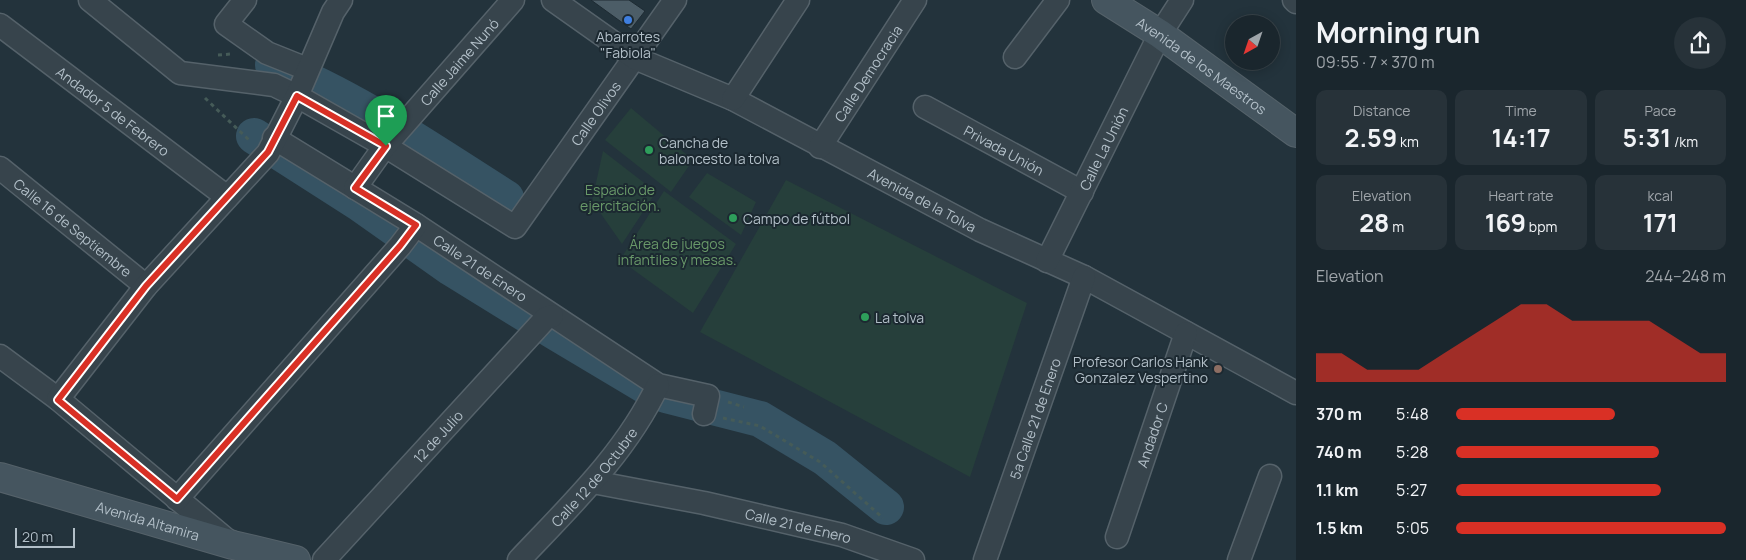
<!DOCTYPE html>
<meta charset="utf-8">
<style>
body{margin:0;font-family:Manrope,sans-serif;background:#273239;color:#f1f3f6;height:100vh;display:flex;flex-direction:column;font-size:19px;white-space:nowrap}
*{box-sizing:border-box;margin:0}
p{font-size:16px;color:#9fa5aa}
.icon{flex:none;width:28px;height:28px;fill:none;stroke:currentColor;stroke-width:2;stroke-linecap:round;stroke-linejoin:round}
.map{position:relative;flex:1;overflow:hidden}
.drawer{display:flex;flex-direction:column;background:#1a262d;width:450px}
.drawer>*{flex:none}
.needle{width:32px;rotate:220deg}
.buttons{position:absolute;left:1225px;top:15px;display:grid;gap:10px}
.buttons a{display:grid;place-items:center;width:55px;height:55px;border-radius:50%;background:#1a262d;box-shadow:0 2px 12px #0003,0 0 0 1px #384349;font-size:25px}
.scale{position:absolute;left:15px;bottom:12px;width:60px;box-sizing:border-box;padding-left:5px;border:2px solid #b2bfc8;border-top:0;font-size:14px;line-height:18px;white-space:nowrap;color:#b2bfc8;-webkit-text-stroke:4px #1c2931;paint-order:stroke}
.pin{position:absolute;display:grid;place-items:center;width:42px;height:42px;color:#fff;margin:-51px -21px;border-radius:50% 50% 50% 0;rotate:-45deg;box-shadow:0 0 5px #0007}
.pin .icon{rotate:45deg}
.round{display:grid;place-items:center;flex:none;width:52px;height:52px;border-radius:26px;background:#273239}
.head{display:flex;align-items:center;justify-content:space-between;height:85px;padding:0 20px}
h1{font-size:28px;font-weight:700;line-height:38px}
.metrics{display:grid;grid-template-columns:repeat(3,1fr);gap:8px;height:85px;padding:5px 20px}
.metrics div{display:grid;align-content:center;border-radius:10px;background:#273239;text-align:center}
.metrics b{font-size:25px;font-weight:700}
.metrics small{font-size:14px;font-weight:400}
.metrics p{font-size:14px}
.chart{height:140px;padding:10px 20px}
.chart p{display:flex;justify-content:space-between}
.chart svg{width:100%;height:90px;margin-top:5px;fill:#d93025;opacity:.7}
ul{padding:0 20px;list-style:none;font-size:16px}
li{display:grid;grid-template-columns:80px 60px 1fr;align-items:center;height:38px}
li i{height:12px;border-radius:6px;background:#d93025}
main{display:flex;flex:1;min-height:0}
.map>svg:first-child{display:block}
.green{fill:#263f3b}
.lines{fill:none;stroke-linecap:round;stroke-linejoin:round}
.river{stroke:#365363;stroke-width:36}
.building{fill:#4c5d67;stroke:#1e2b33}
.street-casing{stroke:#55626a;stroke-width:25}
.secondary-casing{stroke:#55626a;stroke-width:30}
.path{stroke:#455b58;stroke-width:3;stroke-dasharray:4 4;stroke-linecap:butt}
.street{stroke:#37444c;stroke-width:22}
.secondary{stroke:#45555f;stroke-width:28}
.route-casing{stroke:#fff;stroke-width:10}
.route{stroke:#d93025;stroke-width:6}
.shop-dot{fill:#3f7fe0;stroke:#1c2931;stroke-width:2}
.leisure-dot{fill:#2e9e5b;stroke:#1c2931;stroke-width:2}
.education-dot{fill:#8d6e63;stroke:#1c2931;stroke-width:2}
.labels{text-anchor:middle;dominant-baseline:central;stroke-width:4;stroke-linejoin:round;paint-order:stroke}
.poi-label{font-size:14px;fill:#b2bfc8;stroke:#1c2931;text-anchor:start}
.street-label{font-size:14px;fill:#b2bfc8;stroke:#1c2931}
.park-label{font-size:14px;fill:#699969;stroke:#1c2931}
</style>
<main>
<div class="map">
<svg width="1296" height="560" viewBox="0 0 1296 560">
<rect width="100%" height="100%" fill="#23333c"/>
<!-- green -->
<path class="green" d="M631,108L693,160L671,192L605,140Z
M603,151L656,192L622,244L592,201Z
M707,173L756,202L741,235L689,197Z
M786,180L1027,303L970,477L700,332Z
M664,191L736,244L693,313L620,260Z"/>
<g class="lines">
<!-- river -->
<path class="river" d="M273,65C356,98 430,150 506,198
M254,136L359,203L451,268L555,332L644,385L666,395L760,419L825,458L886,507"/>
</g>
<!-- building -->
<path class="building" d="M591,0H629L645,11L631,29Z"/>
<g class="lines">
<defs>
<g id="street">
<path id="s1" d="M90,0L180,73L274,85L297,96L385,146L515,227L675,0"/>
<path d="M245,0L226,24L267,53L307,69"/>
<path id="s2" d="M553,0L635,58L733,99L980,230L1084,277L1296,393"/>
<path d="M1294,0L1296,2"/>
<path id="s3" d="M0,25L227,197"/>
<path d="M1015,57L1058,0"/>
<path d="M733,99L798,0"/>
<path id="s4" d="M925,107L1082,192"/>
<path id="s5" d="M274,138L416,225L658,385L708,396L704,414"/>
<path id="s6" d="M820,147L915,0"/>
<path id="s7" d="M0,168L146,286"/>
<path id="s8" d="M355,188L385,146L513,0"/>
<path id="s9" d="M1047,261L1160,34L1182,0"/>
<path d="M0,356L58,399L228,541"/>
<path d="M58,399L146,286L268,153L297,96L333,12L341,0"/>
<path id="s10" d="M593,482L704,503L842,535L913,560"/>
<path d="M177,499L400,246L416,225"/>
<path id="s11" d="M1117,537L1186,333"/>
<path id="s12" d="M324,560L535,330L546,318L552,316"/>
<path id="s13" d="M519,560C570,506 626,453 658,385"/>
<path id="s14" d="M985,560L1084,277"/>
<path d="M1239,560L1270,476"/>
</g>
<g id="secondary">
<path id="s15" d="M1106,0L1160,34L1296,133"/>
<path id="s16" d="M0,477L233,545L296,560"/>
</g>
</defs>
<!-- street casing -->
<use href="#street" class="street-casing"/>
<!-- secondary casing -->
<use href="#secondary" class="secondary-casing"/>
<!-- path -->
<path class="path" d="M218,55L231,54
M205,98L251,142
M728,402L744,407
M723,418L760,426L820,462L883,518"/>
<!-- street -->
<use href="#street" class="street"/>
<!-- secondary -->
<use href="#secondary" class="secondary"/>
</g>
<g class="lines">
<defs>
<path id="route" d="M297,96L386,146L355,188L416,225L400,246L177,499L58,400L146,286L268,152Z"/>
</defs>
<!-- route casing -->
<use href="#route" class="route-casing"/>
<!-- route -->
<use href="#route" class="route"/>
</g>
<!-- markers -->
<circle class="shop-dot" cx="628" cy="20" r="5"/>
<g class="leisure-dot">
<circle cx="649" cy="150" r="5"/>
<circle cx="733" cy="218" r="5"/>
<circle cx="865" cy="317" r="5"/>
</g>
<circle class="education-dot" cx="1218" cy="369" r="5"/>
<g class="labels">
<!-- poi labels -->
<g class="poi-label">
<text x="628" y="36" text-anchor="middle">Abarrotes<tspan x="628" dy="16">"Fabiola"</tspan></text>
<text x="659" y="142">Cancha de<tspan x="659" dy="16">baloncesto la tolva</tspan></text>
<text x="743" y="218">Campo de fútbol</text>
<text x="875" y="317">La tolva</text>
<text x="1208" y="361" text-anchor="end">Profesor Carlos Hank<tspan x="1208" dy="16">Gonzalez Vespertino</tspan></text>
</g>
<!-- street labels -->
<g class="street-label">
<text stroke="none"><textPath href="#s8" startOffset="164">Calle Jaime Nunó</textPath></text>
<text stroke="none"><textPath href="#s15" startOffset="116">Avenida de los Maestros</textPath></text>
<text stroke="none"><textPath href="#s6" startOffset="88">Calle Democracia</textPath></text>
<text stroke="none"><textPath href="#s3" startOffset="142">Andador 5 de Febrero</textPath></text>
<text stroke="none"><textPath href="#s1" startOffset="630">Calle Olivos</textPath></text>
<text stroke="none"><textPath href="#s9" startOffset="126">Calle La Unión</textPath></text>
<text stroke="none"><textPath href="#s4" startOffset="90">Privada Unión</textPath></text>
<text stroke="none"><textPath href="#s2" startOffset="421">Avenida de la Tolva</textPath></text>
<text stroke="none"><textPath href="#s7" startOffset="94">Calle 16 de Septiembre</textPath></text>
<text stroke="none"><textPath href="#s5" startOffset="244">Calle 21 de Enero</textPath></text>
<text stroke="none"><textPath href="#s14" startOffset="150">5a Calle 21 de Enero</textPath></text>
<text stroke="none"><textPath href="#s11" startOffset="108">Andador C</textPath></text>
<text stroke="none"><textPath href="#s12" startOffset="168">12 de Julio</textPath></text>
<text stroke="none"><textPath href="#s13" startOffset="112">Calle 12 de Octubre</textPath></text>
<text stroke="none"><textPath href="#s16" startOffset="154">Avenida Altamira</textPath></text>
<text stroke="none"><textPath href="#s10" startOffset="210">Calle 21 de Enero</textPath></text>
</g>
<!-- park labels -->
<g class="park-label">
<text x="620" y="189">Espacio de<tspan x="620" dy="16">ejercitación.</tspan></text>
<text x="677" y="243">Área de juegos<tspan x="677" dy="16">infantiles y mesas.</tspan></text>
</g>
</g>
</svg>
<div class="buttons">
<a><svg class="needle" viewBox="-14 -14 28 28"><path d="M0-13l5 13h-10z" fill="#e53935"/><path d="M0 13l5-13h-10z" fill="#9fa5aa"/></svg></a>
</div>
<div class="scale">20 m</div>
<div class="pin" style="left:386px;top:146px;background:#1e9e55"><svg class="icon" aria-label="arrive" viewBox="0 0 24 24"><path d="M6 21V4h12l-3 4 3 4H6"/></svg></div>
</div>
<section class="drawer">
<div class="head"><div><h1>Morning run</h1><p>09:55 · 7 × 370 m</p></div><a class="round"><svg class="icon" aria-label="share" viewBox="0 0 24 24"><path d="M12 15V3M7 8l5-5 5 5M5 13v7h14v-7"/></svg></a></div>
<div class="metrics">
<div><p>Distance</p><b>2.59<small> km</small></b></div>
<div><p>Time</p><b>14:17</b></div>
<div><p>Pace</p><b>5:31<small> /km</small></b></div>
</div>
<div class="metrics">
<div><p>Elevation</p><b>28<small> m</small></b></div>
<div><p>Heart rate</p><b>169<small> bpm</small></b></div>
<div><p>kcal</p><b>171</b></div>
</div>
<div class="chart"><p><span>Elevation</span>244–248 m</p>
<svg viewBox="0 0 160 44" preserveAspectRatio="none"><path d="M0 44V30L10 30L20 38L30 38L40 38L50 30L60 22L70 14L80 6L90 6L100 14L110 14L120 14L130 14L140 22L150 30L160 30V44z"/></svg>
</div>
<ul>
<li><b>370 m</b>5:48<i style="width:59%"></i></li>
<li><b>740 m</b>5:28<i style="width:75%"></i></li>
<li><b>1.1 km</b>5:27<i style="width:76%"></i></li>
<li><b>1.5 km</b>5:05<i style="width:100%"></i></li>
</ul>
</section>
</main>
